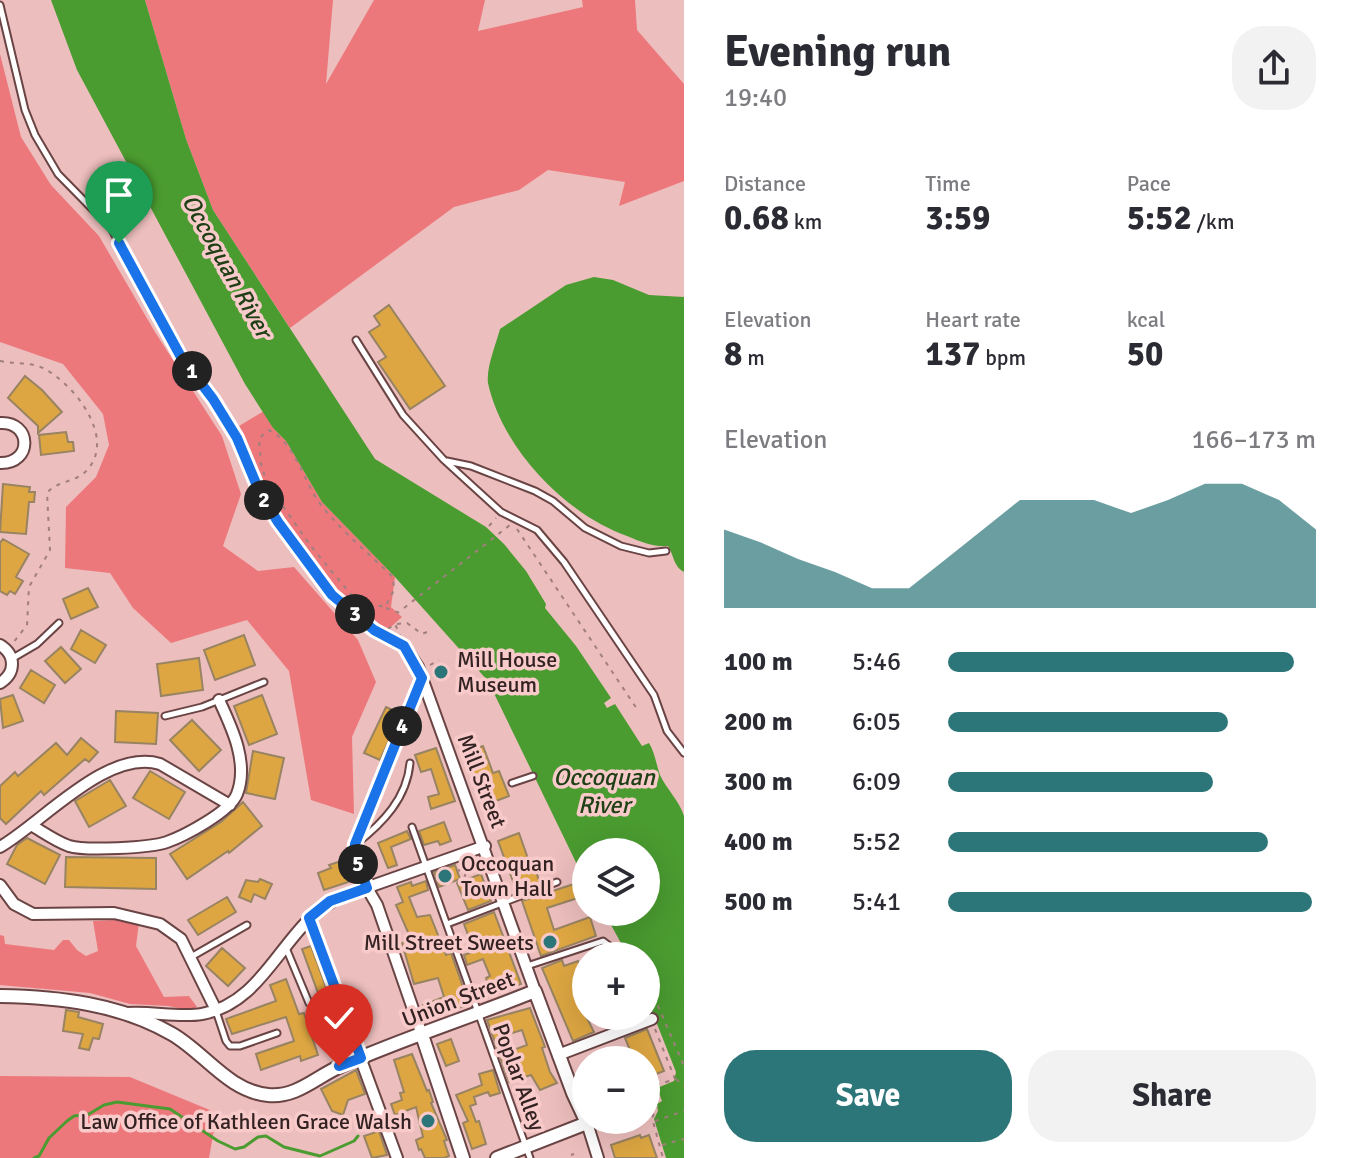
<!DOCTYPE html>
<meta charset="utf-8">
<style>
body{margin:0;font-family:Signika,sans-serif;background:#f2f2f3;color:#2b2b33;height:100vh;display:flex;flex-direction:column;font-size:30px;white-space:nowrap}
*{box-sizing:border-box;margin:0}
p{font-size:26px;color:#7c7c81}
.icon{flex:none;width:44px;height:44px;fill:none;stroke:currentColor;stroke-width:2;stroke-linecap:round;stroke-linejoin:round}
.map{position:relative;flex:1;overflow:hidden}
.panel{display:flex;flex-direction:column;background:#fff;width:672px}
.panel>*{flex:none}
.controls{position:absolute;left:572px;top:838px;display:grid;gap:16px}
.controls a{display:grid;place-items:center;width:88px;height:88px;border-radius:50%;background:#fff;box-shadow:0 8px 32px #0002;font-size:40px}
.pin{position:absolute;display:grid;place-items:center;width:68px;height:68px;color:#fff;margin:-82px -34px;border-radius:50% 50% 50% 0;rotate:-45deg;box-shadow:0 0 8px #0007}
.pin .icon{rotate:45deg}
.km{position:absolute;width:40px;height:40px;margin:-20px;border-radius:50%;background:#222;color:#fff;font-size:22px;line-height:40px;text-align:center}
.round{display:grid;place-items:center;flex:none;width:84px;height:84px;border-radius:32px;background:#f2f2f3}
.headline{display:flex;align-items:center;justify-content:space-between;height:136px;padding:0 40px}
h1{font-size:44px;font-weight:700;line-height:60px}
.figures{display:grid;grid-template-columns:repeat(3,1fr);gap:12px;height:136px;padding:8px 40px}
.figures div{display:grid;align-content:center}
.figures b{font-size:34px;font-weight:700}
.figures small{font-size:22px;font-weight:400}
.figures p{font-size:22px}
.chart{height:224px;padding:16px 40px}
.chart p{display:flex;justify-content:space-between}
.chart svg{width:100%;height:144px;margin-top:8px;fill:#2c7679;opacity:.7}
.action{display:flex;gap:16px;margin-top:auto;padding:16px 40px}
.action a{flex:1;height:92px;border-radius:32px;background:#2c7679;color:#fff;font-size:32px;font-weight:700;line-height:92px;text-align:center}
.action a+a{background:#f2f2f3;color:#2b2b33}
ul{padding:0 40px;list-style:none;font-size:26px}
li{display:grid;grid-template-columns:128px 96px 1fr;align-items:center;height:60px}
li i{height:20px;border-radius:10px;background:#2c7679}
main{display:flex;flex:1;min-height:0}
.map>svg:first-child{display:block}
.green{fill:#ed787c}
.water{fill:#4a9b30}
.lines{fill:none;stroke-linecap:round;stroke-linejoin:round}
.stream{stroke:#4a9b30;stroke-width:3}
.building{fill:#dda642;stroke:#988362;stroke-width:2;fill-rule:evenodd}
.service-casing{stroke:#6a4444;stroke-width:9}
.minor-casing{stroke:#6a4444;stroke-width:14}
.tertiary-casing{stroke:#6a4444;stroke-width:16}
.path{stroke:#a17f7e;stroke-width:2;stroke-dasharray:4 6;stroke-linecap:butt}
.service{stroke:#fff;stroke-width:5}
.minor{stroke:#fff;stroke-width:10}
.tertiary{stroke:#fff;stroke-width:12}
.route-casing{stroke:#fff;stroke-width:16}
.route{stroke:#1a73e8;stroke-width:10}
.poi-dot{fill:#2c7679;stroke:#f9caca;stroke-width:3}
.labels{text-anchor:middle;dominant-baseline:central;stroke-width:7;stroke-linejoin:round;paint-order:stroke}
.poi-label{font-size:22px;fill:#322;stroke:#f9caca;text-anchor:start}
.street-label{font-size:22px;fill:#322;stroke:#f9caca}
.water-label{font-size:24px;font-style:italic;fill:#1f4016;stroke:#f9caca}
</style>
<main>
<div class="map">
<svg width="684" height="1158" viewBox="0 0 684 1158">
<rect width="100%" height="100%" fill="#ecbebd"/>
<!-- green -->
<path class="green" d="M145,0H333L326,84L374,0H485L478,31L583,7L582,0H635L637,30L684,84V181L619,206L625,182L548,170L519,190L454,207L290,328L213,210L186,139Z
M0,54L21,137L51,185L99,236L155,332L222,436L241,494L223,546L258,571L294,567L358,640L376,682L352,737L354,814L311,800L289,671L247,620L171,643L133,608L110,573L65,568L66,507L96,477L109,445L103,414L63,364L0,342Z
M264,411L273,428L286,441L322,502L395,577L391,607L402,617L384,633L335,589L264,491L239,426Z
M117,920L139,922L136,946L164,997L189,996L197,1007L189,1010L168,1006L130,1004L90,993L0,985V935L4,936L5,944L54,950L63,940H69L77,950L86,956L98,951L93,921Z
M0,1076L130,1077L217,1113L209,1158H0Z"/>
<!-- water -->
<path class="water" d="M51,0H145L186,139L213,210L375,459L486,527L504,544L526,571L546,604L545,608L576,646L611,698L604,703L607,708L615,704L642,746L649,743C655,753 656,764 660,775C667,790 679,800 684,816V1158H666L654,1119L658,1111L657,1104L662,1101L657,1088L674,1081L676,1072L646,996V956H628L604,912H646V852H586V883L488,681L395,577L322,502L286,441L273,428L245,384L77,70Z
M594,277L613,280L649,295L684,297V572C673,566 674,555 668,546C651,547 642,542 627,536C565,514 502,448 488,383C486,368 496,344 500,329L566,285Z"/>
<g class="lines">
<!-- stream -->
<path class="stream" d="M34,1158L39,1156L49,1138L67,1121L74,1116L89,1114L104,1105L117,1102L170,1109L218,1141L235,1149L244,1147L258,1137L266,1136L284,1147L320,1156L354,1141L358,1136"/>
</g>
<!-- building -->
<path class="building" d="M389,305L445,386L410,409L378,362L386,357L369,332L380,325L374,316Z
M25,376L42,390L62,412L38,433V426L8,398Z
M66,432L68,442H73L74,451L41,455L39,435Z
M3,484L30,487L29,492H35L34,502H29L26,534L0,532Z
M3,539L29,554L16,577L23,581L15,594L10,591L7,595L0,591V543Z
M88,588L98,607L71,619L63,599Z
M81,630L106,645L95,663L71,649Z
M244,635L255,665L215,680L204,650Z
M61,647L81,669L65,683L45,661Z
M199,658L203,690L161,696L157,664Z
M31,670L55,685L44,703L20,688Z
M13,695L23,721L3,728L0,699Z
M262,695L277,734L249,745L234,706Z
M386,707L401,714L380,760L364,753Z
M116,711L158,713L156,744L115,742Z
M192,720L221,750L199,771L170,740Z
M81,738L98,752L89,762L85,759L44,795L41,791L6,824L0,818V786L15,772L18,776L56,743L67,755Z
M483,746L493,773L499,771L509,796L483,806L466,752Z
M436,748L455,801L431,809L428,797L439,794L431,769L421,772L415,755Z
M253,751L284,758L275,799L246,793Z
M150,771L185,792L169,819L133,798Z
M110,780L126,806L89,827L75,801Z
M243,802L262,826L229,853L228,851L187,879L170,854L221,822Z
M444,822L451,841L440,845L438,841L424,845L419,831Z
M407,831L411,839L391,847L397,865L388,868L378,843Z
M519,833L532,870L535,869L540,883L517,892L498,841Z
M27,838L60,855L45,884L7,864L17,845Z
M66,857L156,858V889L65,887Z
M344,860L351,881L324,890L318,873L331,868L329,865Z
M455,865L460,879L439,887L434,872Z
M481,874L491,901L468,910L457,883Z
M260,879L272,884L265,899L254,894L251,902L239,897L246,880L258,882Z
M426,881L428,890L409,897L417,917L430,915L446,955L451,953L469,1004L428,1020L423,1005L444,997L438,978L414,984L402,943L411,939L396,905L403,902L397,887L411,882L412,886Z
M580,882L584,896L547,908L554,930L590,917L596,936L541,956L522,901Z
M227,897L236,912L198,935L188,920Z
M494,912L521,984L479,1000L477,992L489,987L486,978L490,976L483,959L467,965L464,955L481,949L476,933L468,935L464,924Z
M311,946L331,1001L322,1004L302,949Z
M222,948L245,968L228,986L206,966Z
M562,960L564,966L578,961L583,975L574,978L586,1016L594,1032L573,1041L542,968Z
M286,979L299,1014L304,1013L318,1055L301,1061L300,1056L261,1070L256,1054L294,1041L286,1017L232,1034L226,1019L276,1001L270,985Z
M530,1008L545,1047L542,1048L550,1072L557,1083L540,1090L531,1075L509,1082L487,1020ZM522,1030L527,1045L508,1052L502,1036Z
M66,1010L79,1012L78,1017L103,1024L99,1039L93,1038L89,1050L79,1048L83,1034L63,1031Z
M647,1029L664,1071L646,1078V1060H634L625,1038Z
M451,1039L459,1061L446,1066L437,1044Z
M412,1054L427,1091L429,1090L433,1102L431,1103L447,1140L444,1141L449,1156L444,1158H425L421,1149L419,1150L416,1140L423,1137L416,1107L395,1115L391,1104L402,1100L400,1093L404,1092L394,1060Z
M356,1070L365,1094L348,1100L343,1115L332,1111L321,1089Z
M493,1070L500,1093L490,1096L488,1092L474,1097L476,1104L470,1106L476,1122L479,1121L486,1144L472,1149L463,1123L468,1121L456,1095L482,1085L479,1074Z
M379,1131L387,1155L372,1158L364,1136Z
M640,1135L641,1138L649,1135L657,1158H615L611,1145Z"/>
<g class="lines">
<defs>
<path id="service" d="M0,5L25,110L35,135L58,174L111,228L181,357L213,399L237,438L260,493L278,522L332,595L374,630L403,645
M356,340L403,415L444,460L501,512L537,530L564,562L654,695L667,731L684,753
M447,461L471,466L535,491L553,501L585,528L621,546L649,553L666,551
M13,658L37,644L59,623
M165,716L202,707L264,682
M512,783L533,776
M412,827L530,1158
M356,844C383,823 407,798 410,763
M367,888L354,853L355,844L422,678
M447,924L557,882
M286,948L309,1003
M191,957L247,925
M527,966L603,941L611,947L614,956
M216,1011L226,1041L230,1046H240L277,1033"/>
<path id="minor" d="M0,423C32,421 33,464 0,463
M0,645C16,655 16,673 0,683
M404,646L418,667L535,991
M31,825C43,832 55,841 69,846C85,851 150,848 167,842C184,836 230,812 237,794C249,763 232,728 219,700
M0,847C42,823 107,748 160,764L230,805
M0,885L14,904L33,914L114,913L160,924L181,939L216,1010
M367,888L377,905L422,1035
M309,918L397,1158
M127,1013C152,1011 178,1018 202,1014C269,1002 284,920 343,896L485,846
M558,1055L652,1019
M587,1123L598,1158"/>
<path id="tertiary" d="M0,996C59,997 120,1004 172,1034C205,1053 228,1091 268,1095C297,1098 317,1076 341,1066C404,1038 471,1017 535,991L573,1093L587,1123L497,1158
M422,1035L463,1158"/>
</defs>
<!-- service casing -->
<use href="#service" class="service-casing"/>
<!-- minor casing -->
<use href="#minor" class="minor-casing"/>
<!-- tertiary casing -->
<use href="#tertiary" class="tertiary-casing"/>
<!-- path -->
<path class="path" d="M0,361C14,364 30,362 43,368C73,383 116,436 88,469C77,483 57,480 47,493L50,550L29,587L27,625L13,643
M489,526L496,518
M517,529L637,709
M359,602L385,607L394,590L393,577C370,555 336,526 318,501C304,480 293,440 268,430L259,439L261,464L267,483L310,545L368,615
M386,608L400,613
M404,608L510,525
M397,624L407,623L422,634L427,632
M388,629L395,624L400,635
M430,665L439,660
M457,871L479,864
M457,882L464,879L467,868L462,865
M646,978L684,1066
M655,1029L675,1079L648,1088L656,1109L652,1118L663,1158
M676,1079L684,1086
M622,1120L624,1125
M655,1121L684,1111
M662,1145L684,1139
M571,1155L574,1154"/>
<!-- service -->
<use href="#service" class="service"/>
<!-- minor -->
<use href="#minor" class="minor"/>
<!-- tertiary -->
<use href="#tertiary" class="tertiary"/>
</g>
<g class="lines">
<defs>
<path id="route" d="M119,243L181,357L213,399L237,438L260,493L278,522L332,595L374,630L404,646L422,678L355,844L354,853L367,888L330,901L309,918L361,1058L339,1066"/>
</defs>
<!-- route casing -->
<use href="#route" class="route-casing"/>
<!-- route -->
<use href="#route" class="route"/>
</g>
<!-- markers -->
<g class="poi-dot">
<circle cx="441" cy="672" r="8"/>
<circle cx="445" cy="876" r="8"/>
<circle cx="550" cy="942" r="8"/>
<circle cx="428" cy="1121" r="8"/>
</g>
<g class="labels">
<!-- poi labels -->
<g class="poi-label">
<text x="457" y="659">Mill House<tspan x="457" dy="25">Museum</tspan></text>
<text x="461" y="863">Occoquan<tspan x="461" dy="25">Town Hall</tspan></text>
<text x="534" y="942" text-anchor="end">Mill Street Sweets</text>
<text x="412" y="1121" text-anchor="end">Law Office of Kathleen Grace Walsh</text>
</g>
<!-- street labels -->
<g class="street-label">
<text transform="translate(482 781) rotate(69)">Mill Street</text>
<text transform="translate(458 999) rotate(-21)">Union Street</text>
<text transform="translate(519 1077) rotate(70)">Poplar Alley</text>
</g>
<!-- water labels -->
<g class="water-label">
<text transform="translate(227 266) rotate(61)">Occoquan River</text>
<text x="604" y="777">Occoquan<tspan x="604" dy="28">River</tspan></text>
</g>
</g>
</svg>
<div class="controls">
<a><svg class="icon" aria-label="layers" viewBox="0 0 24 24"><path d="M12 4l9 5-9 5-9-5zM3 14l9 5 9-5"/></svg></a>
<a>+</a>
<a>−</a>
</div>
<div class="pin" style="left:119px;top:243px;background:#1e9e55"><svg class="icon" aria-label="arrive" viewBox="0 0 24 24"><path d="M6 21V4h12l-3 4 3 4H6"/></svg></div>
<div class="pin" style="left:339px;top:1066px;background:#d93025"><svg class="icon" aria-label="check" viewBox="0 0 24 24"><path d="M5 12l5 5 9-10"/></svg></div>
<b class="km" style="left:192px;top:371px">1</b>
<b class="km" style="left:264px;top:500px">2</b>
<b class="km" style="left:355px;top:614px">3</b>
<b class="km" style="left:402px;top:726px">4</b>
<b class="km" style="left:358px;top:864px">5</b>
</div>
<section class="panel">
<div class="headline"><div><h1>Evening run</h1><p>19:40</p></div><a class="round"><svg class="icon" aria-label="share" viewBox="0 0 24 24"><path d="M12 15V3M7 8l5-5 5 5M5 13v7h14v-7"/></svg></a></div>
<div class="figures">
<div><p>Distance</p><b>0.68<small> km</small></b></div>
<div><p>Time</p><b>3:59</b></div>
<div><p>Pace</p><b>5:52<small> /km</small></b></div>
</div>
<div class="figures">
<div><p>Elevation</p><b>8<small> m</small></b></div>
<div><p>Heart rate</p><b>137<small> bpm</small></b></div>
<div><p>kcal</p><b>50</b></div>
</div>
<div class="chart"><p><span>Elevation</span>166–173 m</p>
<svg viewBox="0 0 160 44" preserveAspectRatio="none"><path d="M0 44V20L10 24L20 29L30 33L40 38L50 38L60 29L70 20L80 11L90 11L100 11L110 15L120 11L130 6L140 6L150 11L160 20V44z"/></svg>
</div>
<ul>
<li><b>100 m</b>5:46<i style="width:94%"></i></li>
<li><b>200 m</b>6:05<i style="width:76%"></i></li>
<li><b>300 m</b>6:09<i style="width:72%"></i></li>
<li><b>400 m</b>5:52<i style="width:87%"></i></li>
<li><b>500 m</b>5:41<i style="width:99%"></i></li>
</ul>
<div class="action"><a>Save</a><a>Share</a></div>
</section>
</main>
